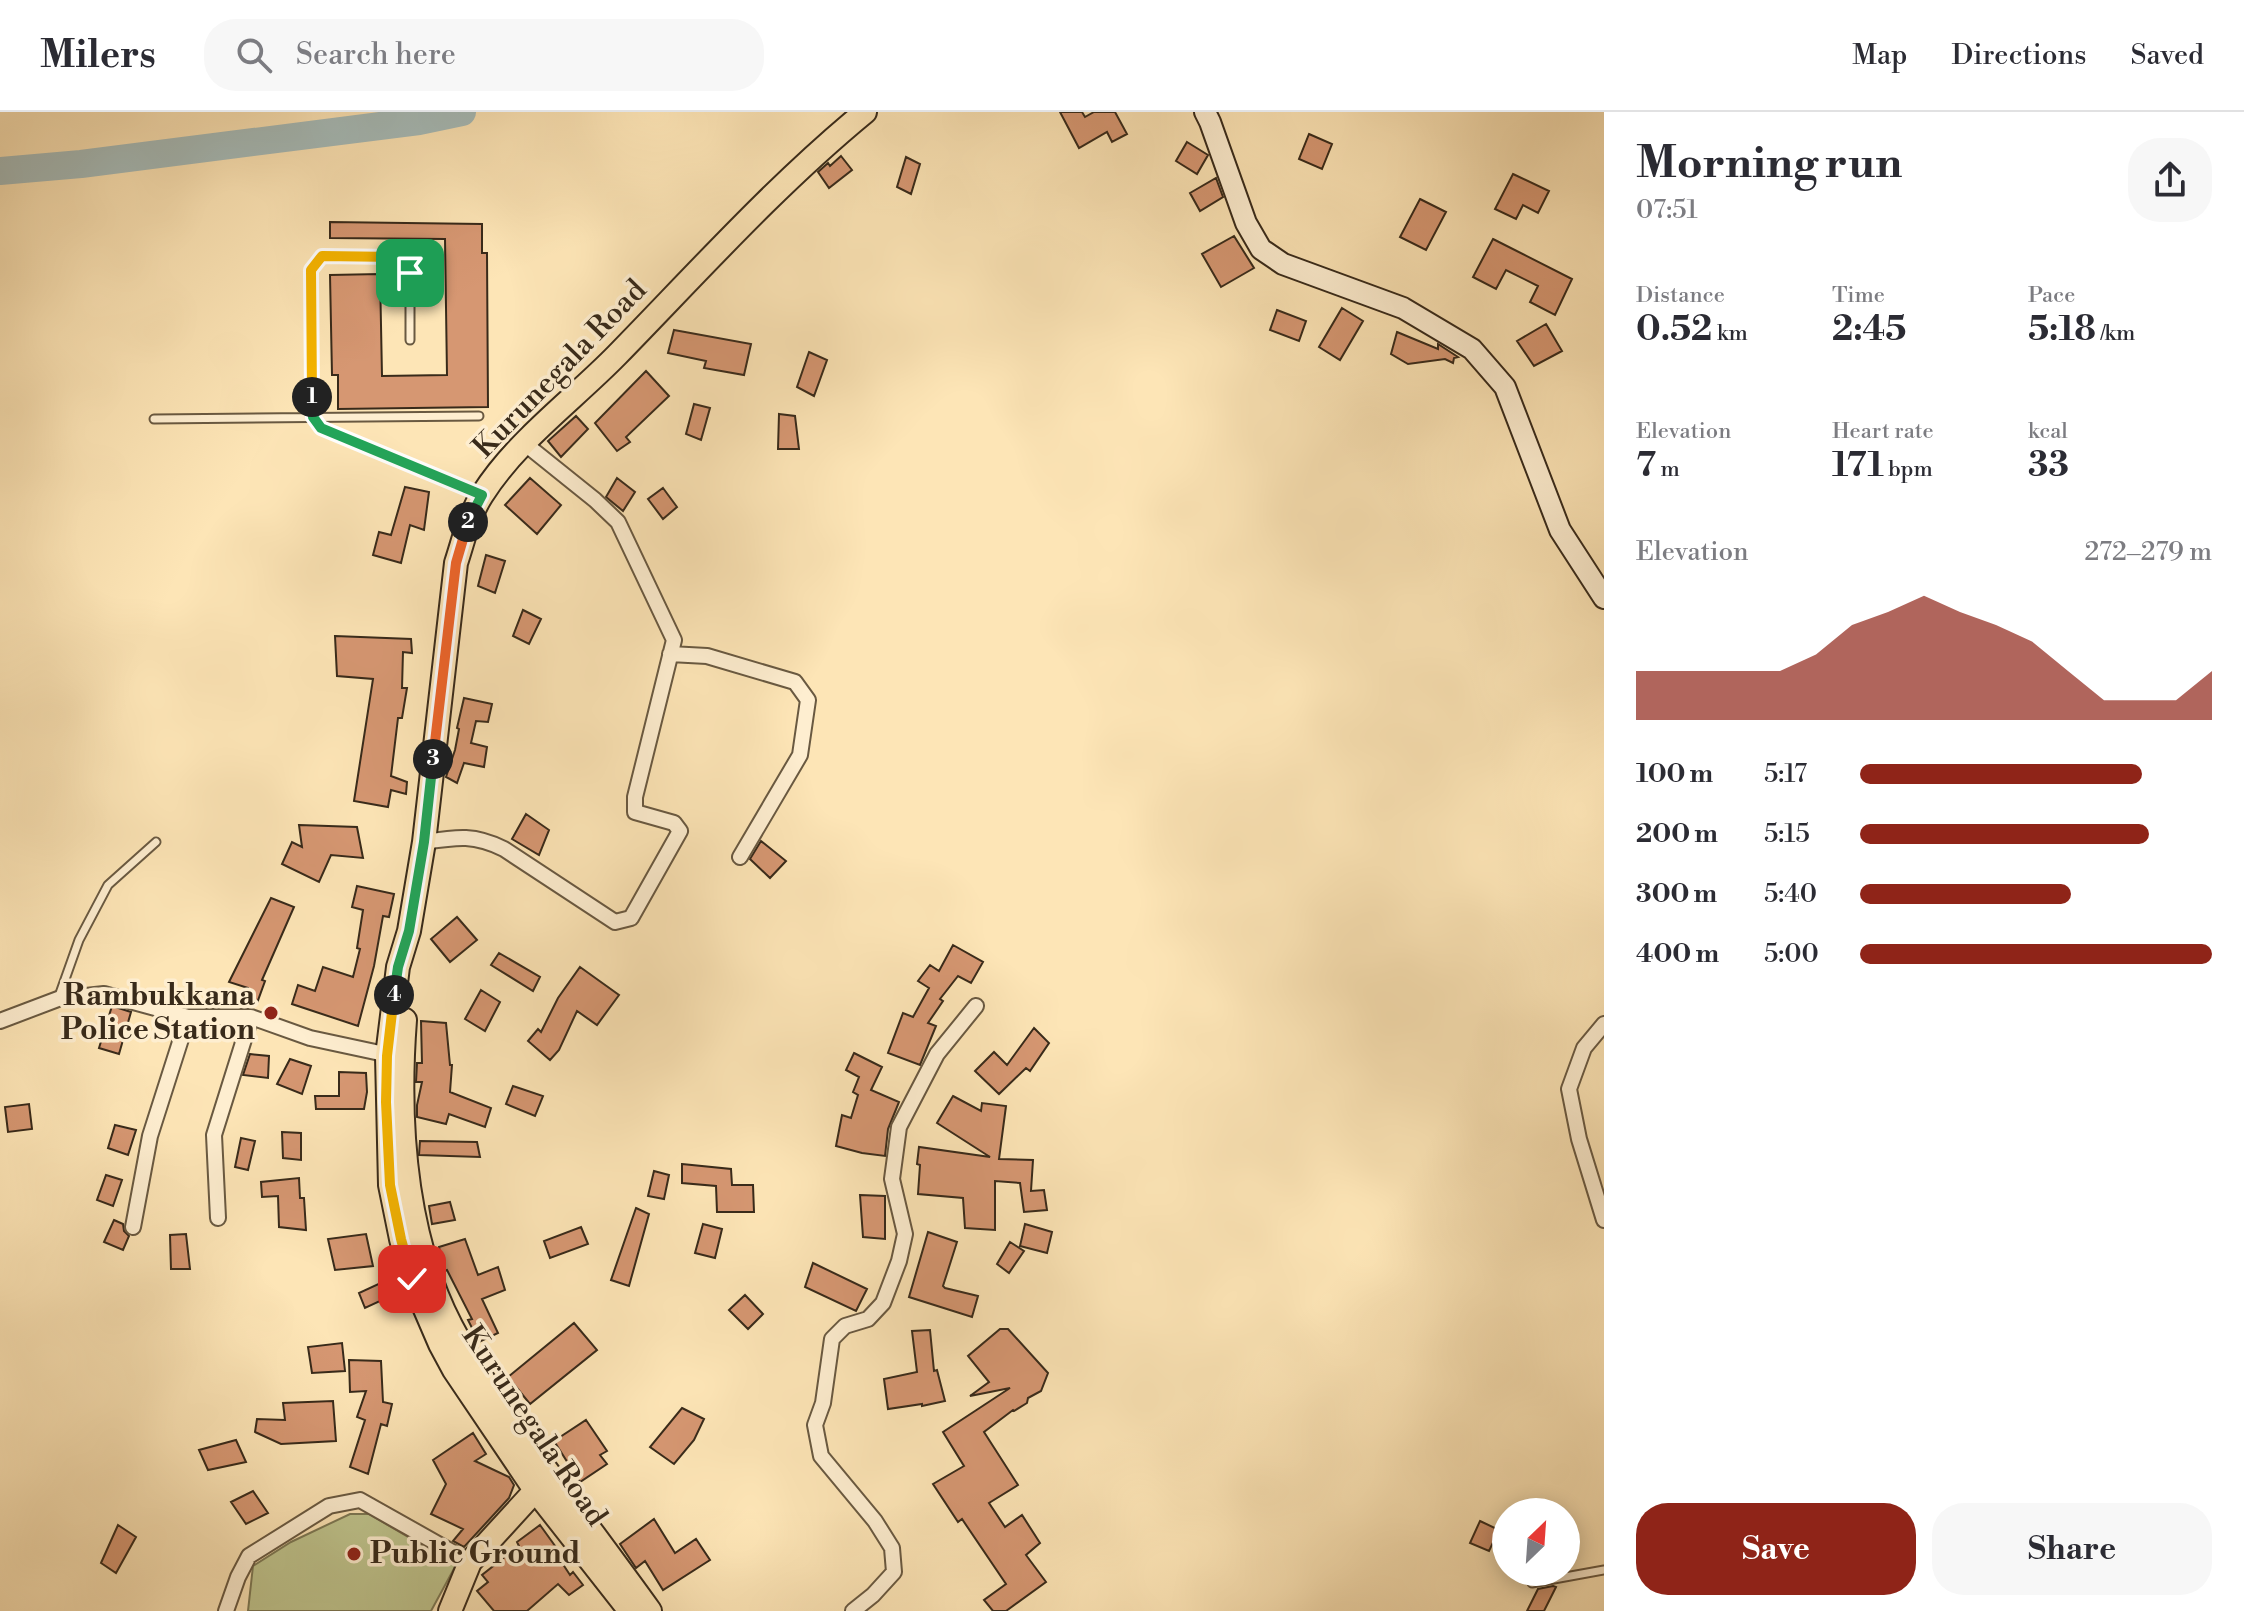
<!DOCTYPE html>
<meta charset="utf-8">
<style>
body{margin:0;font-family:"Libre Bodoni",serif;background:#f7f7f7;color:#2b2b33;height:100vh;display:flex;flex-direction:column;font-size:30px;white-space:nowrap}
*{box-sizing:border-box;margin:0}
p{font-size:26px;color:#7c7c81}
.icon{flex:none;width:44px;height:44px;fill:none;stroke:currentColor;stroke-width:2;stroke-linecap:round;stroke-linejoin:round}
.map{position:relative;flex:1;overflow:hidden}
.details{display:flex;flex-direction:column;background:#fff;width:640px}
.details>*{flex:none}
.needle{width:52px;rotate:25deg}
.controls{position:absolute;left:1492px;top:1386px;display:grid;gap:16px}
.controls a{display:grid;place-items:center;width:88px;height:88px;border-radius:50%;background:#fff;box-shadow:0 4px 20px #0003;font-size:40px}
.pin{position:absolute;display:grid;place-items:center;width:68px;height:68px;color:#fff;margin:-34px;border-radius:16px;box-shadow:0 4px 12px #0006}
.km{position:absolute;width:40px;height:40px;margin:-20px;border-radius:50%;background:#222;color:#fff;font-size:22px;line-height:40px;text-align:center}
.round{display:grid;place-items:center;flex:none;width:84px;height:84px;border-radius:32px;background:#f7f7f7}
.head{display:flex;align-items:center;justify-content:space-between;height:136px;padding:0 32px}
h1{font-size:44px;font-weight:700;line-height:60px}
.figures{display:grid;grid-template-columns:repeat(3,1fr);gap:12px;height:136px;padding:8px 32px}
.figures div{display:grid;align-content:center}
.figures b{font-size:34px;font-weight:700}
.figures small{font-size:22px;font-weight:400}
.figures p{font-size:22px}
.chart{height:224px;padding:16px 32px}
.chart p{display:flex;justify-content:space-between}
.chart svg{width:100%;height:144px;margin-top:8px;fill:#8f2418;opacity:.7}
.action{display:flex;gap:16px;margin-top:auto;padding:16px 32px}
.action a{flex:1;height:92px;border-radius:32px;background:#8f2418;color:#fff;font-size:32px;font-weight:700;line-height:92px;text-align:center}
.action a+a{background:#f7f7f7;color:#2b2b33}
ul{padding:0 32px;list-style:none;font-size:26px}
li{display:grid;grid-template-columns:128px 96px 1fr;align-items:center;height:60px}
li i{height:20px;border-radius:10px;background:#8f2418}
header{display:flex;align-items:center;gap:48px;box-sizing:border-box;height:112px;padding:0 40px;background:#fff;border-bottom:2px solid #e1e1e2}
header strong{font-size:38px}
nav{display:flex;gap:44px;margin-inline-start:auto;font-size:28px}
.search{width:560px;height:72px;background:#f7f7f7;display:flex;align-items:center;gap:20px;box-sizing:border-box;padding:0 28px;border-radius:32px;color:#7c7c81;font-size:30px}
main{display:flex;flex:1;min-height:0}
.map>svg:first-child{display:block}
.green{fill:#bfc58e;stroke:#7c7854;stroke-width:2}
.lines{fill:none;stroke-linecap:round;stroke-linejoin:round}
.river{stroke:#a6bcba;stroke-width:28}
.building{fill:#d69772;stroke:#382a1a;stroke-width:2}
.lane-casing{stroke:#695941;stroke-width:11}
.street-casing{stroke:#695941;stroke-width:18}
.secondary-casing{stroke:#382a1a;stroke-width:24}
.primary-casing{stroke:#382a1a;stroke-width:26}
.lane{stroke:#feeed0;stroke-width:7}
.street{stroke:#feeed0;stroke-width:14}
.secondary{stroke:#feeed0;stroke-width:20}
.primary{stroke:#fde5b6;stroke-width:22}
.split-1-casing{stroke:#fff;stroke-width:16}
.split-2-casing{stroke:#fff;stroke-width:16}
.split-3-casing{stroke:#fff;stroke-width:16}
.split-4-casing{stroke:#fff;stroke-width:16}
.split-5-casing{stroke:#fff;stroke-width:16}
.split-1{stroke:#f5b400;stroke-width:10}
.split-2{stroke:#22a559;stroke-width:10}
.split-3{stroke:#f0652b;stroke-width:10}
.split-4{stroke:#22a559;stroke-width:10}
.split-5{stroke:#f5b400;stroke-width:10}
.poi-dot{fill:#8f2418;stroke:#feeed0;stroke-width:3}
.labels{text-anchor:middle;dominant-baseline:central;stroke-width:7;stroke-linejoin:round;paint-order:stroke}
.street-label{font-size:30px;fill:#382a1a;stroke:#feeed0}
.poi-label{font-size:30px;font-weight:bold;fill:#382a1a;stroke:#feeed0;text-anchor:end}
</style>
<header>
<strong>Milers</strong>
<div class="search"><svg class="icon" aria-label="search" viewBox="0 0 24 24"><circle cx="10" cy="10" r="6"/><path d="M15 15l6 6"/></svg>Search here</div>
<nav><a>Map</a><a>Directions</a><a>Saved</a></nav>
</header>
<main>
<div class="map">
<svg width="1604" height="1499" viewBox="0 0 1604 1499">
<rect width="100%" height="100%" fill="#fde5b6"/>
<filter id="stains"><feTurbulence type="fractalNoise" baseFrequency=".0025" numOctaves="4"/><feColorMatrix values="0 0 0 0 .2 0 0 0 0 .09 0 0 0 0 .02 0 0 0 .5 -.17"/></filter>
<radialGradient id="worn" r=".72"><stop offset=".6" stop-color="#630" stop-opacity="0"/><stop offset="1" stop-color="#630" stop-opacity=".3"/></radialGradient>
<!-- green -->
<path class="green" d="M350,1402H369L456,1453L431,1499H248L253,1454L291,1430Z"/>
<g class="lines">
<!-- river -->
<path class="river" d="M0,59L81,52L419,9L462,0"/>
</g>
<!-- building -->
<path class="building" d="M1060,0H1082L1085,5L1094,0H1115L1127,22L1112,30L1107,20L1079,36Z
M1309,22L1332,32L1322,57L1299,47Z
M1187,30L1208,43L1197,62L1176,49Z
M841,44L852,58L829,76L818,60L828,51L830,54Z
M906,45L920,52L911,82L897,75Z
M1513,62L1549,79L1538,101L1523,93L1516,107L1495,97Z
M1216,66L1223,85L1200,99L1190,81Z
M1420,87L1446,100L1426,138L1400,125Z
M330,110L482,112V141H487L488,295L338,297V263H332L330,163L380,162L382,264L447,263L445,127L330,126Z
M1234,124L1254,156L1221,175L1202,142Z
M1493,127L1572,167L1555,203L1530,190L1538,174L1506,158L1496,177L1473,165Z
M1342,196L1363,209L1340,248L1319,235Z
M1277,198L1306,209L1299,229L1270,218Z
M1546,212L1562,239L1534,254L1517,229Z
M674,218L751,232L744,263L704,256L706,249L668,241Z
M1397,220L1438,237V232L1458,245L1454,246L1453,251L1445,247L1408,252L1391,242Z
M809,240L827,248L814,284L797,275Z
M646,259L669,284L626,325L630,330L617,339L595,311Z
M694,292L710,296L701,328L686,322Z
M779,302L795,304L799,337H778Z
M576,304L588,317L561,345L548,329Z
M530,366L561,393L537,422L505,393Z
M617,366L635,380L623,399L606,385Z
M405,375L429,380L424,418L410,413L401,451L373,443L379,420L391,423Z
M663,376L677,395L663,407L648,387Z
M486,443L505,449L495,481L478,474Z
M523,498L541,507L529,532L513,524Z
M335,524L411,527L412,541L403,540L402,576H407L402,606H398L391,664L407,670L406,682L391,678L388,695L354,689L373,567L337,564Z
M464,586L492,592L488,610L476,609L471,631L487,635L484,655L464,651L457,671L446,665L455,638L459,617L457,616Z
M526,702L549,718L539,743L512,727Z
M299,713L357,715L363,746L331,743L319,770L282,752L292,730L302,735Z
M761,729L786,749L770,766L750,747Z
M357,774L394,782L389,805L383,804L374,854L358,914L292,892L298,873L315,879L323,855L353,865L360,837L357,836L363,798L352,795Z
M271,786L294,795L262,868L265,869L257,891L247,886L248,876L229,870Z
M457,805L477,828L450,850L431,827Z
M953,833L983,850L971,871L958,864L940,887L943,889L928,911L936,914L920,953L888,941L903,901L913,905L929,876L918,869L930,853L939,859Z
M499,841L540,865L533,879L491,853Z
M580,855L619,883L597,913L577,899L559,938L550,948L528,929L538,917L541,920L558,886Z
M481,878L500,890L485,919L465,907Z
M112,894L131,900L119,942L99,936Z
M421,909L446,911L450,953H452L450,980L491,996L485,1015L449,1002L446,1012L417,1005V993L422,970H416L417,951H422Z
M1034,916L1049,931L1030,959L1026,956L999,982L975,959L994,940L1007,953Z
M854,941L882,955L871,978L899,990L888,1017L885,1044L862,1041L836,1034L842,1003L851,1006L858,983L853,980L859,965L846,958Z
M250,942L269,944L268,966L243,963Z
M290,947L311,954L302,982L277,972Z
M339,960L366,961L367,980L364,997H316L315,984H339Z
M513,974L543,984L535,1004L506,992Z
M953,984L981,999L982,991L1006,994L999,1047L1033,1048L1031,1079L1044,1078L1047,1098L1024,1100L1020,1071L995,1069V1118L965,1116L963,1086L918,1082L920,1053L917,1052L919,1035L990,1045L937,1011Z
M29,992L32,1017L8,1020L5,995Z
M115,1013L136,1018L128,1043L108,1036Z
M282,1020L301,1021V1048L283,1046Z
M241,1026L255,1029L248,1058L235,1055Z
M420,1029L477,1030L480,1045L419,1043Z
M682,1052L731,1057L732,1073H753L754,1100H717L716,1074L682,1071Z
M654,1059L669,1063L664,1087L648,1084Z
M106,1063L122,1068L113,1094L97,1088Z
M299,1066L300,1086H304L306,1118L279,1115L278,1084L262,1085L261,1070Z
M860,1083L885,1084V1127L863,1125Z
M450,1090L455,1108L432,1112L429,1094Z
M636,1096L649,1102L629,1174L611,1168Z
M114,1108L123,1112L124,1119L129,1124L123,1138L104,1130Z
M703,1112L722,1117L715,1146L695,1141Z
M1025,1112L1052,1120L1047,1141L1020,1134Z
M581,1115L588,1132L550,1146L544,1129Z
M928,1120L957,1130L943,1174L945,1176L978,1184L972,1205L909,1185Z
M186,1122L190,1157H171L170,1123Z
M366,1122L373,1154L335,1158L328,1127Z
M465,1127L478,1163L498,1155L505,1178L482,1187L498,1221L479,1230L468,1208L472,1207L447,1158L444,1159L439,1145L441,1144L439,1135Z
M1010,1130L1024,1139L1009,1161L997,1152Z
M813,1151L867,1177L856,1199L805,1175Z
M387,1168L393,1183L365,1196L359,1181Z
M745,1183L763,1202L748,1217L729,1198Z
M574,1211L597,1238L530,1292L508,1265Z
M1000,1217H1008L1048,1261L1041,1279L1028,1286L1027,1291L1014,1299L1013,1298L984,1320L1018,1373L989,1391L1005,1415L1022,1403L1040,1431L1026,1443L1046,1470L1006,1499H993L984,1488L1006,1472L962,1407L958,1410L933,1372L964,1354L943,1320L1010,1276L970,1284L989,1270L968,1244Z
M930,1218L934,1259L937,1258L945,1289L922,1294V1292L888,1297L884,1267L917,1260L912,1219Z
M342,1231L345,1259L312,1261L308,1235Z
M349,1248L381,1249L383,1290L392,1292L387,1314L381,1312L368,1362L350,1355L365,1308L357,1305L366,1279L350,1280Z
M333,1289L336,1329L281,1332L255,1320L257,1307L285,1308L283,1291Z
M682,1296L704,1307L694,1328L674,1352L650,1335Z
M586,1308L607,1339L600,1343L607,1352L580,1370L554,1329Z
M473,1321L486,1342L475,1349L509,1365L514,1373L509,1386L464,1435L453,1429L463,1417L431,1402L446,1372L433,1348Z
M236,1328L246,1350L208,1358L199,1338Z
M253,1379L268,1401L246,1412L231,1390Z
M654,1407L675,1441L696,1427L710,1448L663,1478L645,1449L636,1456L620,1432Z
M1480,1409L1499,1418L1489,1439L1470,1431Z
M118,1413L136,1425L116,1461L101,1451Z
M540,1413L558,1438L555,1440L570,1463L573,1460L583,1473L569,1483L558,1472L527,1499H494L477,1479L488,1470L482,1463L506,1444L505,1441L519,1434L517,1430Z
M1553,1474L1556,1475L1544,1499H1527L1538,1477Z"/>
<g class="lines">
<defs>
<path id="lane" d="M410,228V161L397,145L322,144L311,158L313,305L321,316L477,381
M154,307L479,304
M58,887L79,828L108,773L156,730
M1532,1471L1604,1458"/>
<path id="street" d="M670,542L707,544L795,570L808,588L800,643L740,745
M424,730C457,725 474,722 504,737L615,810L631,806L680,719L674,711L635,700V685L674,528L618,410L595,388L524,331
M0,909L58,887L104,882L188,905H251L310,926L394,944
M1604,912L1584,936L1569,977L1579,1027L1604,1108
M218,1106L214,1023L251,905
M133,1115L150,1024L188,905
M226,1499L238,1465L249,1444L329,1394L360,1388L470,1450
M853,1499L873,1483L894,1460L892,1436L875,1409L821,1344L815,1313L823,1291L832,1227L845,1214L868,1207L883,1191L899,1149L905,1122L892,1067L899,1015L937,942L976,894"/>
<path id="secondary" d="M1205,0L1210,10L1246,111L1261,137L1283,152L1403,196L1472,237L1505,275L1560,418L1604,486"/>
<path id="primary" d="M405,908C398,1000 403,1096 437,1183C455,1228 483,1268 511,1308C556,1373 604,1435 650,1499
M450,1499L470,1450L544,1369
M630,1499L535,1378L454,1258L440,1232L412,1167L401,1127L390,1073L387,944L398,855L409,819L424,730L456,451C464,427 468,405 482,383C517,328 572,289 617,243C698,160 775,74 865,0"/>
</defs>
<!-- lane casing -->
<use href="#lane" class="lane-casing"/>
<!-- street casing -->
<use href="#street" class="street-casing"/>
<!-- secondary casing -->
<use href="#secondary" class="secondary-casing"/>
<!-- primary casing -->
<use href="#primary" class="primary-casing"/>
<!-- lane -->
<use href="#lane" class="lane"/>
<!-- street -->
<use href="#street" class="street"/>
<!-- secondary -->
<use href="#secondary" class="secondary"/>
<!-- primary -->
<use href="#primary" class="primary"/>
</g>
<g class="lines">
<defs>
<path id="split-1" d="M312,285L311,158L322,144L397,145L410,161"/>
<path id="split-2" d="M312,285L313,305L321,316L482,383L468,410"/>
<path id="split-3" d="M433,647L456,451L468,410"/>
<path id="split-4" d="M394,883L398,855L409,819L424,730L433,647"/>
<path id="split-5" d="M394,883L387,944L386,990L390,1073L401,1127L412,1167"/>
</defs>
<!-- split-1 casing -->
<use href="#split-1" class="split-1-casing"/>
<!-- split-2 casing -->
<use href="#split-2" class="split-2-casing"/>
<!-- split-3 casing -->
<use href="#split-3" class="split-3-casing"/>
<!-- split-4 casing -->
<use href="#split-4" class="split-4-casing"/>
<!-- split-5 casing -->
<use href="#split-5" class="split-5-casing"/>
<!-- split-1 -->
<use href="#split-1" class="split-1"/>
<!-- split-2 -->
<use href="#split-2" class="split-2"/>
<!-- split-3 -->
<use href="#split-3" class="split-3"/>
<!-- split-4 -->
<use href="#split-4" class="split-4"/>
<!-- split-5 -->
<use href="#split-5" class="split-5"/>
</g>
<!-- markers -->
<g class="poi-dot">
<circle cx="271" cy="901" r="8"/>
<circle cx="354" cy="1442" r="8"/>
</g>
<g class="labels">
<!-- street labels -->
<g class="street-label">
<text transform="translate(560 257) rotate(-46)">Kurunegala Road</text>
<text transform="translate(534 1314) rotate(56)">Kurunegala Road</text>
</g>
<!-- poi labels -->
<g class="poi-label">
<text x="255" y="884">Rambukkana<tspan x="255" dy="34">Police Station</tspan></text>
<text x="370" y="1442" text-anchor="start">Public Ground</text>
</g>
</g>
<rect width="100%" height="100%" filter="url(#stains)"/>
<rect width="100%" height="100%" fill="url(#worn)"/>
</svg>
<div class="controls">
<a><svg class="needle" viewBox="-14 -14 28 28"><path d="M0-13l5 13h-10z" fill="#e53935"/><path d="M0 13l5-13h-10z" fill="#7c7c81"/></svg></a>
</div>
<div class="pin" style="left:410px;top:161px;background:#1e9e55"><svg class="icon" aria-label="arrive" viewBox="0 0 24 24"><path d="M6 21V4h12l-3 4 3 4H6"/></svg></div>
<div class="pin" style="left:412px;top:1167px;background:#d93025"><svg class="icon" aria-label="check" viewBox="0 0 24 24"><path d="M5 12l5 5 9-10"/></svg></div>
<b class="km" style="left:312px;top:285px">1</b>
<b class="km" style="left:468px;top:410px">2</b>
<b class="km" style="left:433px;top:647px">3</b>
<b class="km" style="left:394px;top:883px">4</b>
</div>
<section class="details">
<div class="head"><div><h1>Morning run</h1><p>07:51</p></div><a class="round"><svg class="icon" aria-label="share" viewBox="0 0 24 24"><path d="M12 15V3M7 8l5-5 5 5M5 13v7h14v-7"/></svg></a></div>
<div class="figures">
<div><p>Distance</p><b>0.52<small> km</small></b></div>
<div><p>Time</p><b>2:45</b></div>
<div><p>Pace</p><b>5:18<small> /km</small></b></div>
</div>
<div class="figures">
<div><p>Elevation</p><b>7<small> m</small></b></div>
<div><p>Heart rate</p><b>171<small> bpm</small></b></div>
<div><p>kcal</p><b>33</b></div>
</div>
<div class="chart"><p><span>Elevation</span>272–279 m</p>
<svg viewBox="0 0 160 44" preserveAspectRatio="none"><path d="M0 44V29L10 29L20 29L30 29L40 29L50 24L60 15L70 11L80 6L90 11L100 15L110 20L120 29L130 38L140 38L150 38L160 29V44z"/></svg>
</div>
<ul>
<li><b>100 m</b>5:17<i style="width:80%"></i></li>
<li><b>200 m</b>5:15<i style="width:82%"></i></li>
<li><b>300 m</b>5:40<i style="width:60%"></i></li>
<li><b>400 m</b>5:00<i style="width:100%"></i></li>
</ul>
<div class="action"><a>Save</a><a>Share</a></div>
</section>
</main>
